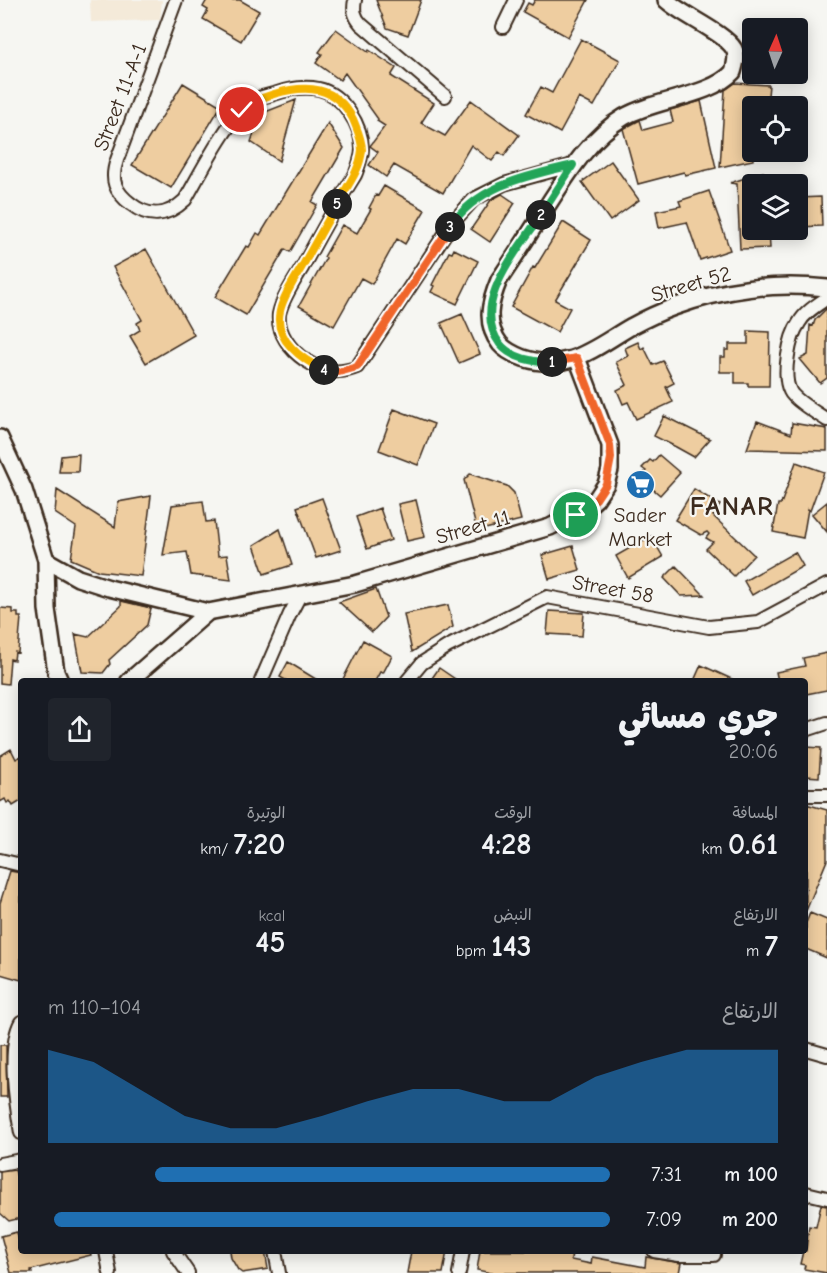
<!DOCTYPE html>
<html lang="ar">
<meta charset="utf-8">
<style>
body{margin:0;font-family:"Comic Neue","Playpen Sans Arabic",sans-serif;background:#20242c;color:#f1f3f6;direction:rtl;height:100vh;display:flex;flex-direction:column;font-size:22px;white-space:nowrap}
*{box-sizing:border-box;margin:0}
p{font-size:20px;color:#9ea1a6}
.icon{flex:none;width:33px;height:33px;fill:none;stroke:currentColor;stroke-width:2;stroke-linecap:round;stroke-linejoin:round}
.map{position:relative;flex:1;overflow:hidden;direction:ltr}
.drawer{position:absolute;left:18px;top:678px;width:790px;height:576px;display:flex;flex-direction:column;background:#171b24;border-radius:6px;box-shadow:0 3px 15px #0003;direction:rtl}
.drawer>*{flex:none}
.needle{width:39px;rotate:3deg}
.tools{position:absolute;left:742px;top:18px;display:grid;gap:12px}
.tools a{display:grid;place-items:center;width:66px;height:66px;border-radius:6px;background:#171b24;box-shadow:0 3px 15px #0003;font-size:30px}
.pin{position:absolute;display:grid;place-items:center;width:51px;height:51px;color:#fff;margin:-26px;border:3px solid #fff;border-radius:50%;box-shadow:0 2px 6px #0007}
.km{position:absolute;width:30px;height:30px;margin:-15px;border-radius:50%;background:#222;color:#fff;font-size:16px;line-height:30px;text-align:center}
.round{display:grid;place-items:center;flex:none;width:63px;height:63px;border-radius:6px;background:#20242c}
.summary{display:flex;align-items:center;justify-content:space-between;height:102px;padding:0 30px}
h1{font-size:33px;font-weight:800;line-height:45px}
.metrics{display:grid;grid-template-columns:repeat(3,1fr);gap:9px;height:102px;padding:6px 30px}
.metrics div{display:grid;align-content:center}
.metrics b{font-size:30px;font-weight:800}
.metrics small{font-size:16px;font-weight:400}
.metrics p{font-size:16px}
.chart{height:168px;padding:12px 30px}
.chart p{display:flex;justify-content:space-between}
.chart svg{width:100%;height:108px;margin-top:6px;fill:#1f6fb2;opacity:.7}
ul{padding:0 30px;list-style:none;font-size:20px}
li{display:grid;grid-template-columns:96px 72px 1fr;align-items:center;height:45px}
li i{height:15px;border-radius:8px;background:#1f6fb2}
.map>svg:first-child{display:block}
.built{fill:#f4ead9}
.building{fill:#eecda0;stroke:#3b2a1e;stroke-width:1.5}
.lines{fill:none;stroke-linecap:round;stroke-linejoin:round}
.minor-casing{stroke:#3b2a1e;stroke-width:16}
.tertiary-casing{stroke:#3b2a1e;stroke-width:20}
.minor{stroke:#f6f6f2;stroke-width:12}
.tertiary{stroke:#f6f6f2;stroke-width:15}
.split-1-casing{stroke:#fff;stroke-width:12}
.split-2-casing{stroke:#fff;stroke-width:12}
.split-3-casing{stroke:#fff;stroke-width:12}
.split-4-casing{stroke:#fff;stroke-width:12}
.split-5-casing{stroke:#fff;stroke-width:12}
.split-6-casing{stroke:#fff;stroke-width:12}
.split-1{stroke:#f0652b;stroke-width:8}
.split-2{stroke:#22a559;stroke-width:8}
.split-3{stroke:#22a559;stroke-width:8}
.split-4{stroke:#f0652b;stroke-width:8}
.split-5{stroke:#f5b400;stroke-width:8}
.split-6{stroke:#f5b400;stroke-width:8}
.labels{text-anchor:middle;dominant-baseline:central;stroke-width:4.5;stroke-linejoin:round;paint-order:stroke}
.street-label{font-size:21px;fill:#3b2a1e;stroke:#f6f6f2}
.poi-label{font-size:21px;fill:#3b2a1e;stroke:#f6f6f2}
.district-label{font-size:27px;font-weight:bold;letter-spacing:1.5px;fill:#3b2a1e;stroke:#f6f6f2}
</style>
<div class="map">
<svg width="827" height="1273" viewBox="0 0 827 1273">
<rect width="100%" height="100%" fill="#f6f6f2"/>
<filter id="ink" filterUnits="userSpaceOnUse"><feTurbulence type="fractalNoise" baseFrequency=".0167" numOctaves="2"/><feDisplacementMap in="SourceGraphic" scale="12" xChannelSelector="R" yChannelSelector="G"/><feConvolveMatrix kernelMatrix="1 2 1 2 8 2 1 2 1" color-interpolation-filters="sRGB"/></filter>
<g filter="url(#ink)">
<!-- built -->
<path class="built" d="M90,0H162L160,20L91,22Z"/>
<!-- building -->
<path class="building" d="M207,0H240L259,11L241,41L203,19L208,10L203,7Z
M376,0H421L408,35L387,28Z
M535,0H588L568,37L523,12L528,3L532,5Z
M336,29L368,52L369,50L396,68L391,76L434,103L421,123L445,136L471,100L519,135L504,156L499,152L492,161L471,145L443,193L394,165L386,177L369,165L378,152L370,146L385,126L377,121L378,119L345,73L340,80L316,63L322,54L319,52Z
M581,39L620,60L594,106L579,98L560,133L526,114L541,87L552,93Z
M183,83L221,106L171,188L132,165Z
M735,83L769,85L767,106H753V160L720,167L725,90Z
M296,100L279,161L251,142L260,114Z
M701,101L716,168L685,175L684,172L638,184L623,129L640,120L643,130L673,122L670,110Z
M328,123L344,148L312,202L317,205L290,252L285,249L246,315L215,297L246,246L249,247L257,233L260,235Z
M611,161L639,200L610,221L582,182Z
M763,172L762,184H753V230H769L770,248L740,249L737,184L730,183Z
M384,186L425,210L405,244L397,239L372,284L361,278L334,326L299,306L326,258L324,257L342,225L357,233L371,209L369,208L376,195L378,196Z
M709,191L730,250L700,260L687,222L659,228L656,211L681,206L679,201Z
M502,194L515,203L490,242L471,229L491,200Z
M821,197L822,226L798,227V198Z
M563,222L591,240L555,300L570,308L557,332L511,307L533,267L535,268Z
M146,249L194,335L146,363L130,336L140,330L137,323L142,320L113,267Z
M454,249L478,261L457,304L431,292L434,286L432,285L449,252L452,253Z
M827,308V378L820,383L800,359L808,355L810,325L813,326L815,320Z
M462,314L480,354L459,363L441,323Z
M748,331L770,332L769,386H748V383H735V372H720V357H725V350H729V344H748Z
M638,342L641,349L644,347L653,365L663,361L674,383L666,387L673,402L636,419L628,402L623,404L617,390L627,385L616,362L628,356L625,348Z
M394,409L434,424L418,465L379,450Z
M664,416L710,439L694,457L676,447L654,436Z
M757,421L791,434L792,423L827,429V451L747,449Z
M79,454L78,472H59L61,456Z
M659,455L680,473L660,495L647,484L649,481L642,475L646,471L642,468L650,460L653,462Z
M796,462L824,472L810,511L808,509L803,538L773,532L778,504H781Z
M470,474L507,486L514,493L521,520L477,531L464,480Z
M694,489L720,505L713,516L754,555L734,576L706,549L713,542L706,538L709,534L707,532L701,535L675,520Z
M57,490L115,527L118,502L151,496L141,576L99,571L71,559L76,527L55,513Z
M322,498L341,550L316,558L297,507Z
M416,500L425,537L407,541L398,504Z
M203,501L206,522L214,521L218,556L227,555L231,580L191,575L187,552L163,555L172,505Z
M827,502V532L812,514Z
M380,508L391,540L367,549L356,517Z
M280,529L292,565L264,574L254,545Z
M651,536L663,557L628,578L616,556Z
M573,546L580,570L549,579L542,555Z
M795,552L803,566L752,595L744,581Z
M676,566L704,595L681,596L664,578Z
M376,589L386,617L372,632L339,602Z
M121,601L151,608L147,625L109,660L110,664L103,673L82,672L75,634L88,637L121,606Z
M448,605L453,627L412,652L404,614Z
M0,608L13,609V613H18V617H21L18,653L15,652L14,660L10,659L8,684L0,683Z
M549,611L584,613L582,636L547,634Z
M363,640L392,656L383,673L380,672L375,681H342Z
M827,653V690L806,694V681H778L776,672L805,666L803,658Z
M288,662L319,681H287L280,677Z
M701,665L736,681H694Z
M439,668L458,681H430Z
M806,747L821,748L819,777L806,776Z
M11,749L16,759L21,756V801L13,806L10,801L7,803L5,799L0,802V756Z
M806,804L827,810V860L806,911Z
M10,871L21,873V980L0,974V903Z
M810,913L827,920V958L806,949V923Z
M0,1045H6L7,1097H0Z
M15,1170L21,1192V1218L9,1221L0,1213V1172Z
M821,1205L827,1206V1273L804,1269L805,1265L800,1264L803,1251H806L809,1226L816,1227Z
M17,1232L21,1251H90L91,1255L31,1270L32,1273H11L1,1236Z
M230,1251H265L268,1269L242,1273L238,1270L231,1258Z
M411,1251H447L443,1273H407Z
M480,1251H566L572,1252L571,1260L591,1264L592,1257L645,1267L646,1257L681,1263L679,1273H491L477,1270Z"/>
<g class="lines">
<defs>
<path id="minor" d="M176,0L117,160C110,180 115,192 131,204C150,219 168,216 185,200C199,176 230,115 252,101C258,97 267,96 274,94C288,89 303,86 319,89C342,94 362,125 362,149C362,158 358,167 355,175C336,205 319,236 302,268C294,281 282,299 279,314C277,332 290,350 305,360C322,372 338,375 357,367L453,222L474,199L504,184L573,165
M355,0C353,10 354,16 361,24L445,96
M503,27L516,0
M827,298C817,305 805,312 799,323C789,337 782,376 790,391C794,400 818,414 827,420
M261,681L290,614L300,595
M407,681L422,663L447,647L547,597L709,627L758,622L827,585
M806,730L827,723
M806,795H827
M0,860L21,865
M21,1022C7,1047 16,1104 21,1133
M806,1049L827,1055
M0,1164L21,1160
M806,1193L827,1198
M106,1251L110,1273
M173,1251L188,1273
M275,1251L279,1273
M654,1251L679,1255H714V1251
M459,1273L463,1251"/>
<path id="tertiary" d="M666,0C682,15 725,33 734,49C738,56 735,65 733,72C710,97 655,99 624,117C587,139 565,179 542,214C528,236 514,258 499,280C490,302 484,323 500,344C506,351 515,355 523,358C569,373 595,347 632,326C645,319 660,312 674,307C722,289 776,282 827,288
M0,438L24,490L46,560L47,609L56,672L60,681
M46,560L78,578L109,588L208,612L355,584L550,527L586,508L596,499L606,484L610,470V445L577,358
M129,681L208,612"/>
</defs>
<!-- minor casing -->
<use href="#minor" class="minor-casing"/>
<!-- tertiary casing -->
<use href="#tertiary" class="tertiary-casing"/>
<!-- minor -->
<use href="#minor" class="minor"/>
<!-- tertiary -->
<use href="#tertiary" class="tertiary"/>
</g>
</g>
<g class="lines" filter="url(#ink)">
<defs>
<path id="split-1" d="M552,362L577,358L610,445L611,458L606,484L596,499L576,515"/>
<path id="split-2" d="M541,215C519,250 469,303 500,344C511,358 535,363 552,362"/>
<path id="split-3" d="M450,227C478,185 527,176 573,165L541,215"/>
<path id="split-4" d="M324,370L339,372L357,367L450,227"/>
<path id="split-5" d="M324,370C303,360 273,340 280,311C283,296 295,279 303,265C314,245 326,224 337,204"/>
<path id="split-6" d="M242,110C252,101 261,98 274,94C307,84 336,86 353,119C357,129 362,139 362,150C360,171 347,186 337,204"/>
</defs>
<!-- split-1 casing -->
<use href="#split-1" class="split-1-casing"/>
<!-- split-2 casing -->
<use href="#split-2" class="split-2-casing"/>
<!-- split-3 casing -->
<use href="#split-3" class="split-3-casing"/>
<!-- split-4 casing -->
<use href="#split-4" class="split-4-casing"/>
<!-- split-5 casing -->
<use href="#split-5" class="split-5-casing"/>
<!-- split-6 casing -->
<use href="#split-6" class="split-6-casing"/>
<!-- split-1 -->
<use href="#split-1" class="split-1"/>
<!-- split-2 -->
<use href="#split-2" class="split-2"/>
<!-- split-3 -->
<use href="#split-3" class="split-3"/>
<!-- split-4 -->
<use href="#split-4" class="split-4"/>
<!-- split-5 -->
<use href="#split-5" class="split-5"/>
<!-- split-6 -->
<use href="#split-6" class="split-6"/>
</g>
<!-- icons -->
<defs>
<symbol id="supermarket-disc" viewBox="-11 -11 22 22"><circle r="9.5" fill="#1f6fb2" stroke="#f6f6f2"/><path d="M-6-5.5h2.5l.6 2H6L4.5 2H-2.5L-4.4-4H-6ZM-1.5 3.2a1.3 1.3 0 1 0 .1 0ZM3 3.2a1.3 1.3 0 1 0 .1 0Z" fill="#fff"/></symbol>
</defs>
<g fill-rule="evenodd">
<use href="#supermarket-disc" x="624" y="468" width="33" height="33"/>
</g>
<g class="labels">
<!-- street labels -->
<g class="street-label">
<text transform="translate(120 97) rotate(-69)">Street 11-A-1</text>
<text transform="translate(691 284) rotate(-16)">Street 52</text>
<text transform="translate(473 527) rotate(-16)">Street 11</text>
<text transform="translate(613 589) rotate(10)">Street 58</text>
</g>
<!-- poi labels -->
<g class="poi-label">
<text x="640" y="515">Sader<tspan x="640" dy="24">Market</tspan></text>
</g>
<!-- district labels -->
<g class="district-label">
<text x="732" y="506">FANAR</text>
</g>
</g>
</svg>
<div class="tools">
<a><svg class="needle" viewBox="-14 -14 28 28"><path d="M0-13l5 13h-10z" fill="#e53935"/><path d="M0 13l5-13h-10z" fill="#9ea1a6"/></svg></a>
<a><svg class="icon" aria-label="locate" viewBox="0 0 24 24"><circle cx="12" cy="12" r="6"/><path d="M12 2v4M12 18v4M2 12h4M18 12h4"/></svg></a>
<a><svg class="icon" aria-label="layers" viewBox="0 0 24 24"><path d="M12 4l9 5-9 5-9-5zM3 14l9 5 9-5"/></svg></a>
</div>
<div class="pin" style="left:576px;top:515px;background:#1e9e55"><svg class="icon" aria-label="arrive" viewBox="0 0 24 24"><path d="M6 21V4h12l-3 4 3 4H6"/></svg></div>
<div class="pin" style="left:242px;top:110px;background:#d93025"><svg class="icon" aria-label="check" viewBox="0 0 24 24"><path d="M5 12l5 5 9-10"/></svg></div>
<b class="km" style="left:552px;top:362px">1</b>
<b class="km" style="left:541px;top:215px">2</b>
<b class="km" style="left:450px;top:227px">3</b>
<b class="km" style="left:324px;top:370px">4</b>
<b class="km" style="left:337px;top:204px">5</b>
<section class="drawer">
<div class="summary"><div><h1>جري مسائي</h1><p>20:06</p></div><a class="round"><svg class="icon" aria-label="share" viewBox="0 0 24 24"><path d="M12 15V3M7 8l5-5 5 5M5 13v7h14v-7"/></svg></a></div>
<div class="metrics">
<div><p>المسافة</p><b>0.61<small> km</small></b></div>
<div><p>الوقت</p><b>4:28</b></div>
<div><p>الوتيرة</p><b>7:20<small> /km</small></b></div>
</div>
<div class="metrics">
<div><p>الارتفاع</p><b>7<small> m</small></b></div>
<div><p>النبض</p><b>143<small> bpm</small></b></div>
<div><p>kcal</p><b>45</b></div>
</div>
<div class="chart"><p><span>الارتفاع</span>104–110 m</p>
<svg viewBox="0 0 160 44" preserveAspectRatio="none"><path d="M0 44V6L10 11L20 22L30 33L40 38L50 38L60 33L70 27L80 22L90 22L100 27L110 27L120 17L130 11L140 6L150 6L160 6V44z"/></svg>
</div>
<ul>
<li><b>100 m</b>7:31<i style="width:81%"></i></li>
<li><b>200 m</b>7:09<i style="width:99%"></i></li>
</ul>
</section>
</div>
